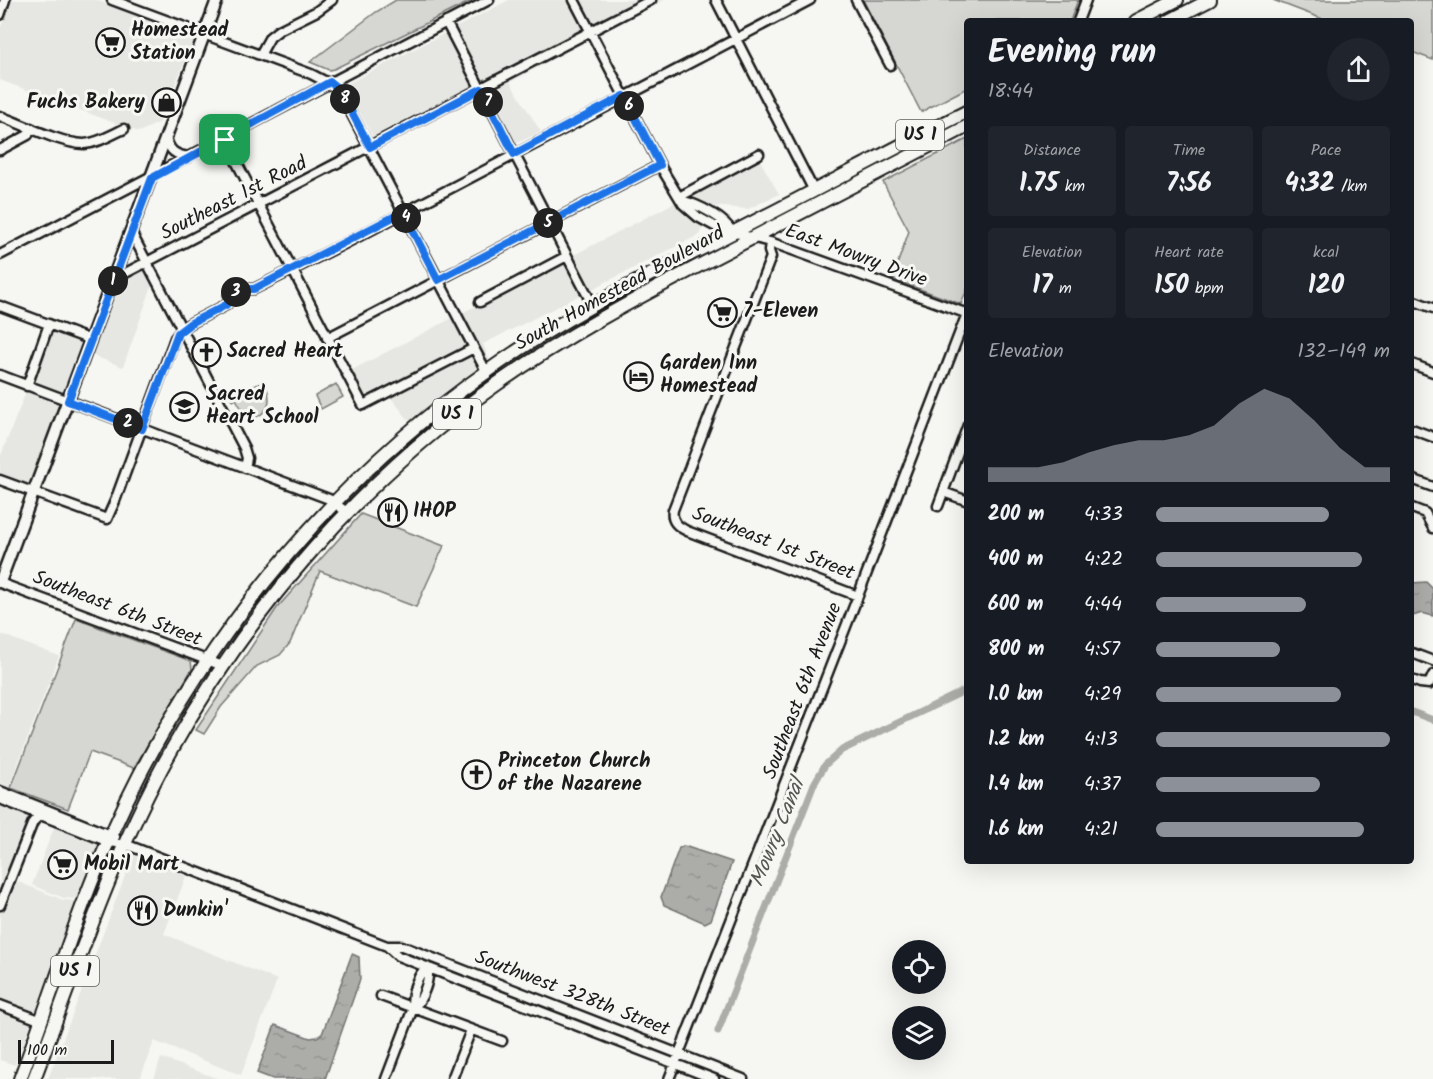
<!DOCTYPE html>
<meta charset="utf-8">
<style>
body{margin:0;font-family:Kalam,sans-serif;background:#20242c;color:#f1f3f6;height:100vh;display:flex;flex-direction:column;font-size:22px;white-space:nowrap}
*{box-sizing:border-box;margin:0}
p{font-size:20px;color:#9ea1a6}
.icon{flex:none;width:33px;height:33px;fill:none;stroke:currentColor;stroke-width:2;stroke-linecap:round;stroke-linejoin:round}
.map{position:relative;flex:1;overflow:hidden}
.sheet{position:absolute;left:964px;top:18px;width:450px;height:846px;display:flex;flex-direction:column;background:#171b24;border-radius:6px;box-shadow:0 6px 24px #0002}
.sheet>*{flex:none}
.buttons{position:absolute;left:892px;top:940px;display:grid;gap:12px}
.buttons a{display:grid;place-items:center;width:54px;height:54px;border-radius:50%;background:#171b24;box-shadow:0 6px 24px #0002;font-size:30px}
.scale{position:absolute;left:18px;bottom:15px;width:96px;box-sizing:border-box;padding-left:6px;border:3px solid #1c1c1c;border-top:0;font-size:16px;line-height:21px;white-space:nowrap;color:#1c1c1c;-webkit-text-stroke:4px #f6f6f2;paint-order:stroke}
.pin{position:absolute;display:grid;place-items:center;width:51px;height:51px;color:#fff;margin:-26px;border-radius:12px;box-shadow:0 3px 9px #0006}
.km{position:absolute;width:30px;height:30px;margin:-15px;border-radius:50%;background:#222;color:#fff;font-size:16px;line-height:30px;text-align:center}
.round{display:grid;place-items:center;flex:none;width:63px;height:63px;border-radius:32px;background:#20242c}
.summary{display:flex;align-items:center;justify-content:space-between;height:102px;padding:0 24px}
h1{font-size:33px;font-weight:700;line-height:45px}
.figures{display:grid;grid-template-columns:repeat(3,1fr);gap:9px;height:102px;padding:6px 24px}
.figures div{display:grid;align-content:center;border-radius:6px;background:#20242c;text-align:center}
.figures b{font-size:26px;font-weight:700}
.figures small{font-size:16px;font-weight:400}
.figures p{font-size:16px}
.chart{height:168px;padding:12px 24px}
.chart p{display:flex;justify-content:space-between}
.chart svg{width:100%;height:108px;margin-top:6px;fill:#8c9099;opacity:.7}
ul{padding:0 24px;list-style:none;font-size:20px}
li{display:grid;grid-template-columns:96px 72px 1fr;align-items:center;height:45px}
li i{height:15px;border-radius:8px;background:#8c9099}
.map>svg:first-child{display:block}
.built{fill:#e6e6e2}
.green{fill:#d6d6d2;stroke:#797977;stroke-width:1.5}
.water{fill:url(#water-ripples);stroke:#727271;stroke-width:1.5}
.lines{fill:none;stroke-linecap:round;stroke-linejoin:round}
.canal{stroke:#acaca9;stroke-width:7}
.minor-casing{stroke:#1c1c1c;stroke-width:13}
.major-casing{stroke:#1c1c1c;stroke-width:15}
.highway-casing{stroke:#1c1c1c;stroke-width:16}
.minor{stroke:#f6f6f2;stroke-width:8}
.major{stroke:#f6f6f2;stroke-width:10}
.highway{stroke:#f6f6f2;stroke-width:12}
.route-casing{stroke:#fff;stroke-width:12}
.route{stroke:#1a73e8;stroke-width:8}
.labels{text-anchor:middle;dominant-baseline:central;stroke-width:6;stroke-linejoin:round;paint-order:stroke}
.shield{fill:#f6f6f2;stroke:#5d5d5c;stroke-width:1.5}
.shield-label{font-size:18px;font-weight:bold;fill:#1c1c1c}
.poi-label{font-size:20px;font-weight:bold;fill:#1c1c1c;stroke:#f6f6f2;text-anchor:start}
.street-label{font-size:20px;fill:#1c1c1c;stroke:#f6f6f2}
.water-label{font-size:21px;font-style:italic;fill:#565654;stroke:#f6f6f2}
</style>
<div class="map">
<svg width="1433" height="1079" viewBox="0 0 1433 1079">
<defs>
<pattern id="water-ripples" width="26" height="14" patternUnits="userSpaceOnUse" patternTransform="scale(1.5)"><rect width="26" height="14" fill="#acaca9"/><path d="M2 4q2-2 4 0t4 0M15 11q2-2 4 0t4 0" fill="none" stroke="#939391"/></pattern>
</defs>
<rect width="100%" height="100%" fill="#f6f6f2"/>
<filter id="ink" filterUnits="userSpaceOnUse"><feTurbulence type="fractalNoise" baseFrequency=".0167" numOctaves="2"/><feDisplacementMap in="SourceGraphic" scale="12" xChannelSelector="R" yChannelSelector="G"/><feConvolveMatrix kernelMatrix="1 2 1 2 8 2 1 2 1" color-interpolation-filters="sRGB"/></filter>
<g filter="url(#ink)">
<!-- built -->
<path class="built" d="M11,0H96L194,38L160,122L139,132L0,80V29Z
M509,0H664L510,82L541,132L506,148L475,87L373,137L345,85Z
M759,159L779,194L748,209L713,206L699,235L483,344L489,359L411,423L385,390L365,400L350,371Z
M145,270L153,283L123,367L81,351L30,485L0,475V458L53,323L94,338L119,282Z
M0,634L59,656L9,787L0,783Z
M0,805L29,816L6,877L63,900L78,901L15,1065L0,1060Z
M55,825L101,842L79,899L64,898L32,885Z
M133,855L186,876L164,934L277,980L241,1075L154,1041L140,1079H48Z
M161,1058L219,1079H154Z"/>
<!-- green -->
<path class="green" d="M396,0H473L334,69L329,70L310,62L376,12Z
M863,0H1078L1070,21H968L967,88L921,112Z
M1273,0H1433V60L1412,52V21H1328Z
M967,139L968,287L961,304L892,279L909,231L883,182Z
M264,382C274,401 269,415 248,420L236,399L233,401L230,391L236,388L237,393Z
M336,384L343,397L321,409L315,396Z
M361,514L444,546L416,607L320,571L290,643L280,655L257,666L221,707L204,734L196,730L277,608Z
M76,619L191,661L192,669L134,768L90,752L68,809L11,788Z"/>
<!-- water -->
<path class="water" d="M1426,582L1433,589V616L1422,613L1413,616L1412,583Z
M684,846L732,862L711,920L705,923L664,905L661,897L679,848Z
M352,954L359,957L360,979L325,1079H273L257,1073L275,1025L310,1038L317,1037L322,1034Z"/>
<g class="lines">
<!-- canal -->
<path class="canal" d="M1412,712L1433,720
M718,1031L814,784L825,765L842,750L968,689"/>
<defs>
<path id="minor" d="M112,0L311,74L338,88L486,371
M574,0L662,169L683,204L698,217L720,229L770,242L968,314
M716,0L814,191
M856,0L890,65
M0,15L5,0
M1078,21L1086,0
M446,22L592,304
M260,55L270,37L279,30L317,11L332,0
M0,116C21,124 63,144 84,144C98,143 111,135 124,129
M166,137C169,151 175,155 189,157
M225,140L363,405L474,348
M0,150L28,135L31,128
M679,197L759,154
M683,201C698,204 726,219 732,232
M131,232L244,448L247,458L245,468
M770,242L769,251L771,257L673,510C671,521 677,526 687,531L858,596
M0,255C164,171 325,84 489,0
M114,279L651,0
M1412,300L1433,308
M480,302L567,256
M0,306L91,340
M327,338L660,165
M1412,364L1433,372
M0,375L329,499L348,513
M27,386L49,324
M1412,429L1433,437
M1412,479L1433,487
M0,480L107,519L115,501L175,338L183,328L191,323L226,305L229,301V295L242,289H254L348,242L810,0
M943,492L968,501
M938,506L968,425
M1412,508L1425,513L1433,528
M0,583L223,666
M1412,653L1433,661
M1412,680L1420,683L1429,684L1433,675
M0,791L115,837
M0,799L109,842L125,844L387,946H402L743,1079
M0,905L33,822L40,815
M387,946L398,956L714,1079
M381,996L502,1041
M0,1005L42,1021
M413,1008C422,1001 431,979 427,967
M386,1079L413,1008C410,995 417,975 427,967
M452,1079L471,1030
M669,1079L856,601L968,311"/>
<path id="major" d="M0,582L217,0"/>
<path id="highway" d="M1136,21L1177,0
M1169,21L1210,0
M20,1079C58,978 89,872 139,776C222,616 341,474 488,371C556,322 629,285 703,248C792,203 879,156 968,111
M34,1079C76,968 113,854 171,751C251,607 362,479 497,384C564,337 635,299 708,261C794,216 881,171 968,126"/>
</defs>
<!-- minor casing -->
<use href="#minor" class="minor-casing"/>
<!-- major casing -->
<use href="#major" class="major-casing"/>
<!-- highway casing -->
<use href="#highway" class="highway-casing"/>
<!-- minor -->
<use href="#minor" class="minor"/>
<!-- major -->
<use href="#major" class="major"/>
<!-- highway -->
<use href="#highway" class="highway"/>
</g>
</g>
<g class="lines" filter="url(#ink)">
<defs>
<path id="route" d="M330,82L340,90L370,147L481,89L514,154L624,96L660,165L438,280L403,212L254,289H242L229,295L230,301L226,305L191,323L178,333L142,429L68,401L152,178Z"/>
</defs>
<!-- route casing -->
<use href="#route" class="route-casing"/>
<!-- route -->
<use href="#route" class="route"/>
</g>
<!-- icons -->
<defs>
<symbol id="supermarket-ring" viewBox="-11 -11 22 22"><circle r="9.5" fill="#f6f6f2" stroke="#1c1c1c" stroke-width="1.5"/><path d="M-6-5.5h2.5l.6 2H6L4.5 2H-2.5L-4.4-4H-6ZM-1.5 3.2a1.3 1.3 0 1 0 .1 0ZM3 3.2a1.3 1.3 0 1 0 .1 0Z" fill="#1c1c1c"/></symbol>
<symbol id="shop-ring" viewBox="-11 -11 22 22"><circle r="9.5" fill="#f6f6f2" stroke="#1c1c1c" stroke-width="1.5"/><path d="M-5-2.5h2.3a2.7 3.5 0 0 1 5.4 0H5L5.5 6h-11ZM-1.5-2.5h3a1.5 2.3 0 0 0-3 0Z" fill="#1c1c1c"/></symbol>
<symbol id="church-ring" viewBox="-11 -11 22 22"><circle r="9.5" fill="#f6f6f2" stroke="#1c1c1c" stroke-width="1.5"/><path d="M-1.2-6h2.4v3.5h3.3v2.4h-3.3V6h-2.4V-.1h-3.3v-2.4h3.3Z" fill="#1c1c1c"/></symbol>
<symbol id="hotel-ring" viewBox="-11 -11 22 22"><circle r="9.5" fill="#f6f6f2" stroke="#1c1c1c" stroke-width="1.5"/><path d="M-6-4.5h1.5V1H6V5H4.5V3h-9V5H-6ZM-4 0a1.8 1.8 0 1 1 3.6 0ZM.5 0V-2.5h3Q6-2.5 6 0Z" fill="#1c1c1c"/></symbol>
<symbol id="school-ring" viewBox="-11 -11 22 22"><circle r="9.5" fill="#f6f6f2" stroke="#1c1c1c" stroke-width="1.5"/><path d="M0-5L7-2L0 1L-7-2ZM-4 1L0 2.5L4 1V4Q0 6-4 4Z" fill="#1c1c1c"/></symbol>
<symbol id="restaurant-ring" viewBox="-11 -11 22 22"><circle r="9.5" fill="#f6f6f2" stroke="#1c1c1c" stroke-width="1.5"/><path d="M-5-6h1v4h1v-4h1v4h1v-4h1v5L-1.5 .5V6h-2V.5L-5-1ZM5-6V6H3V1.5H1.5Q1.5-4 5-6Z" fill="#1c1c1c"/></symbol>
</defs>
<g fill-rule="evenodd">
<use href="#supermarket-ring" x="94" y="26" width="33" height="33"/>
<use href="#shop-ring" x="150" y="86" width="33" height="33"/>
<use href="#supermarket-ring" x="706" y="296" width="33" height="33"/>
<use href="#church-ring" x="190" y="336" width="33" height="33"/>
<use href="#hotel-ring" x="622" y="360" width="33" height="33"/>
<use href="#school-ring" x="168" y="390" width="33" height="33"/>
<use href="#restaurant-ring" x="376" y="496" width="33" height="33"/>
<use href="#church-ring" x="460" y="758" width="33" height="33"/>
<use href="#supermarket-ring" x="46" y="848" width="33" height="33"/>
<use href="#restaurant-ring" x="126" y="894" width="33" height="33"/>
</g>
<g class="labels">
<!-- shield labels -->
<g class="shield">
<rect x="896" y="120" width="48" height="30" rx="4.5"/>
<rect x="433" y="399" width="48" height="30" rx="4.5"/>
<rect x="51" y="956" width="48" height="30" rx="4.5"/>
</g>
<g class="shield-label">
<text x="920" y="135">US 1</text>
<text x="457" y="414">US 1</text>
<text x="75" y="971">US 1</text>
</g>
<!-- poi labels -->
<g class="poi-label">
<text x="131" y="31">Homestead<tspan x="131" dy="23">Station</tspan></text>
<text x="145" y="103" text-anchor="end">Fuchs Bakery</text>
<text x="743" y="312">7-Eleven</text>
<text x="227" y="352">Sacred Heart</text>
<text x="660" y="364">Garden Inn<tspan x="660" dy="23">Homestead</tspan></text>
<text x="206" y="395">Sacred<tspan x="206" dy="23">Heart School</tspan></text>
<text x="413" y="512">IHOP</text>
<text x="498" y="762">Princeton Church<tspan x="498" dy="23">of the Nazarene</tspan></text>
<text x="84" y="865">Mobil Mart</text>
<text x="163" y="911">Dunkin'</text>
</g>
<!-- street labels -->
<g class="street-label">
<text transform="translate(234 199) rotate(-27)">Southeast 1st Road</text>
<text transform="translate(856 256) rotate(20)">East Mowry Drive</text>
<text transform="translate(620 289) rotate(-29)">South Homestead Boulevard</text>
<text transform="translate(773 544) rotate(21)">Southeast 1st Street</text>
<text transform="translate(117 609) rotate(21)">Southeast 6th Street</text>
<text transform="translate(803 691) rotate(-69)">Southeast 6th Avenue</text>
<text transform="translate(572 994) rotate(21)">Southwest 328th Street</text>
</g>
<!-- water labels -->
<g class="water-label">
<text transform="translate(778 833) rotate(-68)">Mowry Canal</text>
</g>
</g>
</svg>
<div class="buttons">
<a><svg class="icon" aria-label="locate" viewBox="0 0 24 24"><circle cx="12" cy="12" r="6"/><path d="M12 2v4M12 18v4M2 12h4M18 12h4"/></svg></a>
<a><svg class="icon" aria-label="layers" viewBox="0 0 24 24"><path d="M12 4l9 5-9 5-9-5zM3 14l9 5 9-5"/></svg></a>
</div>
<div class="scale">100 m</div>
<div class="pin" style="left:225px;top:140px;background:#1e9e55"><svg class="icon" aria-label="arrive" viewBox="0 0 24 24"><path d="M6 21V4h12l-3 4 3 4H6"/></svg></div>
<b class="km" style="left:113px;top:281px">1</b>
<b class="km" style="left:128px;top:423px">2</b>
<b class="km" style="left:236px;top:292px">3</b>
<b class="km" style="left:406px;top:218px">4</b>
<b class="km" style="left:548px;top:223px">5</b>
<b class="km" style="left:629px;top:106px">6</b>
<b class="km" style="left:488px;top:102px">7</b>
<b class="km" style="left:345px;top:99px">8</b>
<section class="sheet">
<div class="summary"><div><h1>Evening run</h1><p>18:44</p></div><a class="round"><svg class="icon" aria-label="share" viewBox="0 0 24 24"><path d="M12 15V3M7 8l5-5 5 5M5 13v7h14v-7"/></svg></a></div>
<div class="figures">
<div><p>Distance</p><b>1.75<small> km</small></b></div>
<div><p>Time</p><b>7:56</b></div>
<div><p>Pace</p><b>4:32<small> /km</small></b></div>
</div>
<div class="figures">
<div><p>Elevation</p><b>17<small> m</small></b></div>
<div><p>Heart rate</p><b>150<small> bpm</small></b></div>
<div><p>kcal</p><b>120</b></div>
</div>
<div class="chart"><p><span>Elevation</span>132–149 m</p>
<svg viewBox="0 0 160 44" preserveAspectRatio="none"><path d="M0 44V38L10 38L20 38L30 36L40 32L50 29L60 27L70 27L80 25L90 21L100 12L110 6L120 10L130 19L140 30L150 38L160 38V44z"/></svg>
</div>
<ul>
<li><b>200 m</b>4:33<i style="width:74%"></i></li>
<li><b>400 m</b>4:22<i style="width:88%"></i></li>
<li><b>600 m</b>4:44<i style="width:64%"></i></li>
<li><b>800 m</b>4:57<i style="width:53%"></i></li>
<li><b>1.0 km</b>4:29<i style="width:79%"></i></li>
<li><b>1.2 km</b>4:13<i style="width:100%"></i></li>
<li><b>1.4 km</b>4:37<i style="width:70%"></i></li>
<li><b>1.6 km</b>4:21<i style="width:89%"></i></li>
</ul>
</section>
</div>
